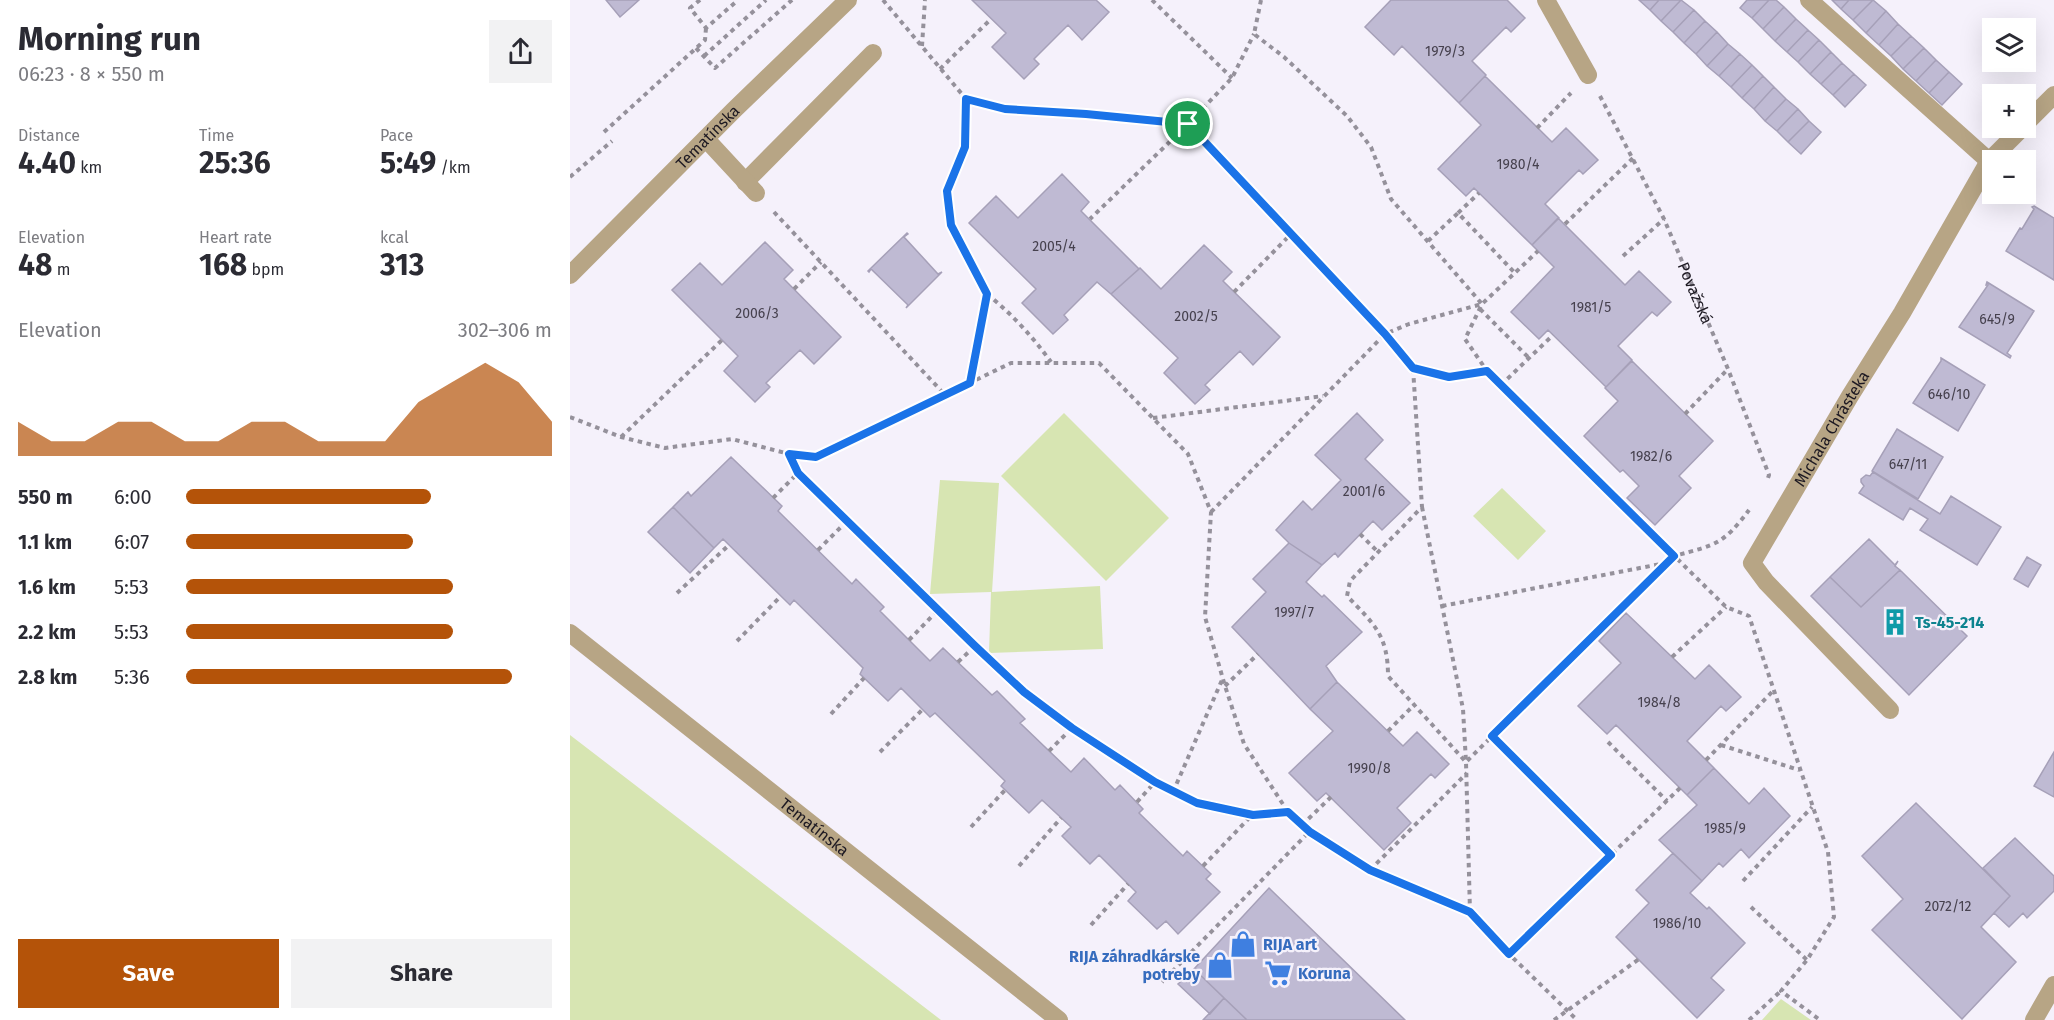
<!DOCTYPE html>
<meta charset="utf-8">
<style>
body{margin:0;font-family:"Fira Sans",sans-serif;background:#f2f2f3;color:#2b2b33;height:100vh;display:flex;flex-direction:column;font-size:22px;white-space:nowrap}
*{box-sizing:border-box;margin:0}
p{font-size:20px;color:#7c7c81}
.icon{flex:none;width:33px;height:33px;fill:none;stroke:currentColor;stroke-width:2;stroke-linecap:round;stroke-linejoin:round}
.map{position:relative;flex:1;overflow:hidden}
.sheet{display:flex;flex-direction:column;background:#fff;width:570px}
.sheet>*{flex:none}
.fabs{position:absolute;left:1412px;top:18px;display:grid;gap:12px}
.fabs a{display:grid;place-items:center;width:54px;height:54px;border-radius:0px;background:#fff;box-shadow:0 6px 24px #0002;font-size:30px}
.pin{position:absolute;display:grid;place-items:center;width:51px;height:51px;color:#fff;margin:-26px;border:3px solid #fff;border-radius:50%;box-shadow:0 2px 6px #0007}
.round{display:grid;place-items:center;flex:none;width:63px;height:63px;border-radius:0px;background:#f2f2f3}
.headline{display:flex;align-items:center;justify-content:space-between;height:102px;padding:0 18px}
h1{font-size:33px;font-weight:700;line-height:45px}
.metrics{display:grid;grid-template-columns:repeat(3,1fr);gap:9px;height:102px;padding:6px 18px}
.metrics div{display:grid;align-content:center}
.metrics b{font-size:30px;font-weight:700}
.metrics small{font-size:16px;font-weight:400}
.metrics p{font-size:16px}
.chart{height:168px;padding:12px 18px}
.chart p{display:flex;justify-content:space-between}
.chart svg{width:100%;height:108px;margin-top:6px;fill:#b45309;opacity:.7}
.cta{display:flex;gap:12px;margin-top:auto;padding:12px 18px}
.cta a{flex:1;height:69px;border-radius:0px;background:#b45309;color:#fff;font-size:24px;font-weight:700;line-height:69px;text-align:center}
.cta a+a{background:#f2f2f3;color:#2b2b33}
ul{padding:0 18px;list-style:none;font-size:20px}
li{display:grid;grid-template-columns:96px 72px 1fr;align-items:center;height:45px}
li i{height:15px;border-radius:8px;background:#b45309}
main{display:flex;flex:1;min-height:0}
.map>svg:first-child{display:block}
.green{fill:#d7e5b2}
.building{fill:#bfbad3;stroke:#a6a0b8;stroke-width:1.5}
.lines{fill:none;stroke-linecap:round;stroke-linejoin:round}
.path{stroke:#95919b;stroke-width:4;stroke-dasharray:4.5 4.5;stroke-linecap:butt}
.service{stroke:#b7a585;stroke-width:18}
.minor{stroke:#b7a585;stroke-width:18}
.route-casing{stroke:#fff;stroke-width:12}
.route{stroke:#1a73e8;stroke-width:8}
.labels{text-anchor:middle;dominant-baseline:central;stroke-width:4.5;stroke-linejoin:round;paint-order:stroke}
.number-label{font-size:14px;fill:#46414e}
.street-label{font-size:16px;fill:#1d1922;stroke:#f5f1fb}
.culture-label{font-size:16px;font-weight:bold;fill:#0d838f;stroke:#f5f1fb;text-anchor:start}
.shop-label{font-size:16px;font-weight:bold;fill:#366cbe;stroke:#f5f1fb;text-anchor:start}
</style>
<main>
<section class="sheet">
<div class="headline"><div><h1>Morning run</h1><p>06:23 · 8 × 550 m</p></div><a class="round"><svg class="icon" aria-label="share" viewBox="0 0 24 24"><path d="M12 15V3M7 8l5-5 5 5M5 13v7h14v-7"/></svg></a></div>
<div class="metrics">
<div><p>Distance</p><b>4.40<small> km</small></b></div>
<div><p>Time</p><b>25:36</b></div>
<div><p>Pace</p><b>5:49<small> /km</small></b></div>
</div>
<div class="metrics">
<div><p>Elevation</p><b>48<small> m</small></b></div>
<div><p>Heart rate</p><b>168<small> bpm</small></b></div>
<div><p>kcal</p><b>313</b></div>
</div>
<div class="chart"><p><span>Elevation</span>302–306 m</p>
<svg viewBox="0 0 160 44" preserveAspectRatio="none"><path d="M0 44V30L10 38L20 38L30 30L40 30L50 38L60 38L70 30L80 30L90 38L100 38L110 38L120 22L130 14L140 6L150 14L160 30V44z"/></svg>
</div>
<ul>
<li><b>550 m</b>6:00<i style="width:67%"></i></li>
<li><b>1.1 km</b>6:07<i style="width:62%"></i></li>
<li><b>1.6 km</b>5:53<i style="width:73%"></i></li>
<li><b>2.2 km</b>5:53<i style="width:73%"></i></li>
<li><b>2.8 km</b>5:36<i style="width:89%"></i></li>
</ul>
<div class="cta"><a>Save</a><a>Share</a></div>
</section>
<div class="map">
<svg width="1484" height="1020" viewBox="0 0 1484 1020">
<rect width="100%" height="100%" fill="#f5f1fb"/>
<!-- green -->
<path class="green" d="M494,413L599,518L536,581L431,476Z
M370,480L429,483L422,592L530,586L533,649L419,653L421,592L360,594Z
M932,488L976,531L948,560L903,516Z
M0,735L371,1020H0Z
M1211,999L1241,1020H1192Z"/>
<!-- building -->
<path class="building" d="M36,0H69L50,17Z
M402,0H526L539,12L512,40L498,25L464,59L469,64L454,79L422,47L436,33Z
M821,0H937L955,18L941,32L936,27L902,61L916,75L889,103L832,46L824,55L795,27Z
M1069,0H1089L1080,10Z
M1089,0H1111L1091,21L1080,10Z
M1111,0L1124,10L1103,32L1091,21Z
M1177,0H1199L1182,18L1170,8Z
M1199,0H1206L1214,7L1193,29L1182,18Z
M1262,0H1279L1271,9Z
M1279,0H1303L1283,20L1271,9Z
M1303,0L1316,11L1296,33L1283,20Z
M1214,7L1226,19L1205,41L1193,29Z
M1124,10L1135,21L1114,43L1103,32Z
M1316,11L1328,24L1309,45L1296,33Z
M1226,19L1238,30L1217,52L1205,41Z
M1135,21L1147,32L1126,54L1114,43Z
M1328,24L1341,36L1321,56L1309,45Z
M1238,30L1249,40L1228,62L1217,52Z
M1147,32L1158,44L1137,66L1126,54Z
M1341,36L1354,48L1333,69L1321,56Z
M1249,40L1261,52L1240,74L1228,62Z
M1158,44L1170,54L1149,76L1137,66Z
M1354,48L1366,60L1346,81L1333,69Z
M1261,52L1272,63L1251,84L1240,74Z
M1170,54L1182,65L1161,87L1149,76Z
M1366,60L1379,72L1359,93L1346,81Z
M1272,63L1284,74L1263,95L1251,84Z
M1182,65L1193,76L1172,98L1161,87Z
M1379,72L1392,84L1372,105L1359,93Z
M1284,74L1296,85L1275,107L1263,95Z
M915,76L982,142L996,128L1028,160L1013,174L1009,170L975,204L989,218L962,245L904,188L896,196L868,169L911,125L889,103Z
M1193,76L1204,87L1184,109L1172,98Z
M1204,87L1216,99L1195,121L1184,109Z
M1216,99L1228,109L1207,131L1195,121Z
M1228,109L1239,121L1218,142L1207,131Z
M1239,121L1251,132L1231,154L1218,142Z
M492,174L519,202L511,211L569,269L541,294L527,282L494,315L498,320L483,334L452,303L466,289L399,223L426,196L448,218Z
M1464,206L1484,218V280L1436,251L1450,228L1452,229L1464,209L1462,207Z
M988,218L1055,285L1069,271L1101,302L1087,316L1082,312L1048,346L1062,360L1036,387L978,330L969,339L941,312L984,267L962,245Z
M337,233L338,234L334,237L368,274L372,272L336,308L338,305L301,269L299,272L298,271Z
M195,242L223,270L214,279L271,337L244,364L230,350L196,383L200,387L185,402L154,371L168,356L102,290L130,263L152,285Z
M634,245L662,272L653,281L710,337L683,365L670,351L635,385L640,390L625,404L594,373L608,358L541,294L570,268L591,289Z
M1417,282L1464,311L1437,353L1441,356L1440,358L1389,327L1418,285H1416Z
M1371,358L1415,385L1388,431L1343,403L1371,361Z
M1062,361L1143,441L1109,476L1121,488L1085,525L1057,498L1069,486L1053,470L1050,472L1014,436L1048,401L1035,388Z
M787,413L813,440L795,459L840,503L812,530L803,521L768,557L765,553L752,565L719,543L706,530L733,501L742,510L771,480L745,455Z
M1327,429L1373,457L1348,499L1302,471Z
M161,457L212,506L208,511L282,584L286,579L314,607L310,611L360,661L373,648L422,695L427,691L455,719L450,723L501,772L514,758L545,790L550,785L573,809L569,813L613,856L617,851L641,874L636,879L650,892L608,934L596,921L587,929L558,901L566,892L529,855L520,864L492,836L501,827L472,800L459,813L431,786L435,781L365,713L360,717L331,688L318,701L290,674L293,668L224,600L220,605L153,539L144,548L103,507L118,492L121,496Z
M1303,472L1370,514L1381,496L1431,527L1407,565L1350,530L1358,519L1340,508L1333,520L1289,493L1294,486L1291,482V479L1296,475L1300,476Z
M103,507L144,548L120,573L78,532Z
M1299,539L1325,565L1328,561L1325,566L1330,570L1291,607L1260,577Z
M719,543L752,565L736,582L752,597L754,595L792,632L756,666L767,682L740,709L662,627L696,592L683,579Z
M1457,557L1471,565L1458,587L1444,579Z
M1330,570L1397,636L1339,695L1241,596L1260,577L1291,607Z
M1056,613L1125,679L1139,665L1171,697L1156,711L1151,706L1117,741L1144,768L1117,795L1046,725L1037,734L1008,706L1051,663L1029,641Z
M767,682L833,746L847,732L879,764L865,778L861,774L827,808L841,823L814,850L756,793L747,801L719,773L763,731L740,709Z
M1484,752V797L1464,786Z
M1144,768L1179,804L1194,788L1220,816L1179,858L1171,849L1153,867L1149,863L1132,881L1089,840L1127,805L1117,795Z
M1346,803L1440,896L1411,927L1446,962L1392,1019L1302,930L1333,899L1292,856Z
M1445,838L1484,876V891L1457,918L1453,913L1439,927L1424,913L1440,896L1413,868Z
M1103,853L1132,881L1120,893L1137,909L1139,907L1175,943L1141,978L1154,990L1127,1018L1046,937L1079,903L1066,890Z
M699,888L835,1020H677L624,969Z
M624,969L654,998L640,1014L608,984Z
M654,998L677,1020H633Z"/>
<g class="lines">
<!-- path -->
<g class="path">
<path d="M130,0L120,8L136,28L168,0"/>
<path d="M313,0L396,99L435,109L516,114L618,124L520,219"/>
<path d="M582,0L662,78"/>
<path d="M691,0L684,34L714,57L777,116L801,147L821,199L912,304L895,339L917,371L1156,607L1179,616L1258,852L1264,917L1237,960L1211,991L1250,1020"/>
<path d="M352,46L355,0"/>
<path d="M126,48L145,68L222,0"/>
<path d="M134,56L196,0"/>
<path d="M370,69L421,19"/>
<path id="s1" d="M1030,96L1094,219L1158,369L1199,475L1198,478"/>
<path d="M396,99L395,147L377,191L381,225L417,294L400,383"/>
<path d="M967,128L1001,93"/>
<path d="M34,132L135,40L136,28"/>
<path d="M0,177L42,141"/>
<path d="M204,212L376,396"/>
<path d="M888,213L909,193"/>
<path d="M995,224L1063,158"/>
<path d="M858,241L888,213L945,273"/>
<path d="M1053,256L1094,219"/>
<path d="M224,289L251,262"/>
<path d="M664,292L721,234"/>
<path d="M417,294C442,314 462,336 481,362"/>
<path d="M910,309L959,358"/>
<path d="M843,368L879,377L917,371"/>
<path d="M931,385L983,335"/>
<path d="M1115,414L1158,369"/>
<path d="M0,417L51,437L95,448L162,439L219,454L246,457L441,363H529L618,454L641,512L635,617L655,686L674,744L718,812L739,832L592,982"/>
<path d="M583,418L753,396"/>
<path d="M51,437L152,340"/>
<path d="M219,454L228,473L405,646L454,692L502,728L585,782L627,803L683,815L718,812"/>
<path d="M203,498L228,473"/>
<path d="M852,507L893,709L896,762L1104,556C1145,545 1153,545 1179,510"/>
<path d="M641,512L815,334L618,124L662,78L684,34"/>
<path d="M790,534L808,552"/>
<path d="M248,550L277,521"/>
<path d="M107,593L159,545"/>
<path d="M872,606L1096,563"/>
<path d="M339,640L368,610"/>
<path d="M167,641L211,596"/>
<path d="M1102,657L1156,607"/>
<path d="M388,662L405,646"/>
<path d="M655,686L688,654"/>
<path d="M261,714L294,678"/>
<path d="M818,731L844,705"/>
<path d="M922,736L1041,855"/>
<path d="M1038,742L1097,801"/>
<path d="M1151,745L1229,770"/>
<path d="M479,751L502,728"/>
<path d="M310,752L353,709"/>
<path d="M1136,760L1203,691"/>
<path d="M603,792L652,680"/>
<path d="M567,802L585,782"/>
<path d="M732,825L761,797"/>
<path d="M401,827L435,790"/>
<path d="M739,832L800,870L900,912L896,762L818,676C818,635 804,624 777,596L780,581L852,507L843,368L815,334L839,324L912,304L968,251"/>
<path d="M449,866L491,818"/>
<path d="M633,866L682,815"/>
<path d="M800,870L897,773"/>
<path d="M1173,881L1242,807"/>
<path d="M1181,907L1237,960"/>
<path d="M900,912L939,954L1007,1020"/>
<path d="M521,925L558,884"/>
<path d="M939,954L1110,788"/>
<path d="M984,1020L1069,959"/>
<path d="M1179,1020L1211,991"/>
</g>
<!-- service -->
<path class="service" d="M175,182L303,53"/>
<!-- minor -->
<g class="minor">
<path d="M976,0L1018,75"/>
<path d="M1239,0L1419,161"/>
<path d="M1455,124L1484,95"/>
<path d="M136,139L186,193"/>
<path id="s2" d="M0,275L164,110L278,0"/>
<path id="s3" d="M0,633L489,1020"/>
<path id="s4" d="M1320,710L1196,582L1182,563L1280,396L1332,313L1419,161L1452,128"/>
<path d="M1464,1020L1484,985"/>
</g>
</g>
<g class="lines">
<defs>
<path id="route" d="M396,99L435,109L516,114L618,124L815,334L843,368L879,377L917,371L1104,556L922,736L1041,855L939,954L900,912L800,870L740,832L718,812L683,815L627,803L585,782L502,728L454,692L405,646L228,473L219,454L246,457L400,383L417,294L381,225L377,191L395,147Z"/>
</defs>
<!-- route casing -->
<use href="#route" class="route-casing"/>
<!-- route -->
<use href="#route" class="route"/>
</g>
<!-- icons -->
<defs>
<symbol id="building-bare" viewBox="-9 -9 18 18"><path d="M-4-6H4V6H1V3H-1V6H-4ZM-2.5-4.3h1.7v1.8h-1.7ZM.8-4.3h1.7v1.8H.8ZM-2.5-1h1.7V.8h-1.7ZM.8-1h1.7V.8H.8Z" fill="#0f9aa8" stroke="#f5f1fb" stroke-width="2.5" paint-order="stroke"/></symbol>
<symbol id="shop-bare" viewBox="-9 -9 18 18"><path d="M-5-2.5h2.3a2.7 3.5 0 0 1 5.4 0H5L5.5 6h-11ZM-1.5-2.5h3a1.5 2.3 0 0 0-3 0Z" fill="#3f7fe0" stroke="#f5f1fb" stroke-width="2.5" paint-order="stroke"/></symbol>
<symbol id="supermarket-bare" viewBox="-9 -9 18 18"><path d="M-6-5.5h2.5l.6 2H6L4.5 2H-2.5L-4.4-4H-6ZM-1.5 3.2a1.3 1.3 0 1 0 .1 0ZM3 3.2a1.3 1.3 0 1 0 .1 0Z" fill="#3f7fe0" stroke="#f5f1fb" stroke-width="2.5" paint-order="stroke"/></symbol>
</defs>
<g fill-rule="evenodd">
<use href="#building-bare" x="1306" y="603" width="38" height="38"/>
<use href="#shop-bare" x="654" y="925" width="38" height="38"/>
<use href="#shop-bare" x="631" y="946" width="38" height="38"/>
<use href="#supermarket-bare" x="689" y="954" width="38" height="38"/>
</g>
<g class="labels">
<!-- number labels -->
<g class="number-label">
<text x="875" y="51">1979/3</text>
<text x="948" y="164">1980/4</text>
<text x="484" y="246">2005/4</text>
<text x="1021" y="307">1981/5</text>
<text x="187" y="313">2006/3</text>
<text x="626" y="316">2002/5</text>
<text x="1427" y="319">645/9</text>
<text x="1379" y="394">646/10</text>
<text x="1081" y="456">1982/6</text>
<text x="1338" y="464">647/11</text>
<text x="794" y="491">2001/6</text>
<text x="724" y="612">1997/7</text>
<text x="1089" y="702">1984/8</text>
<text x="799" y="768">1990/8</text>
<text x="1155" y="828">1985/9</text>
<text x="1378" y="906">2072/12</text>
<text x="1107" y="923">1986/10</text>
</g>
<!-- street labels -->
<g class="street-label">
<text stroke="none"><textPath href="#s2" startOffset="195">Tematínska</textPath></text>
<text stroke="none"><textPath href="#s1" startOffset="219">Považská</textPath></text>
<text stroke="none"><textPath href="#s4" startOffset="358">Michala Chrásteka</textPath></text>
<text stroke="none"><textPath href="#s3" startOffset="312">Tematínska</textPath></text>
</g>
<!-- culture labels -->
<g class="culture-label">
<text x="1345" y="622">Ts-45-214</text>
</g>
<!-- shop labels -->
<g class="shop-label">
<text x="693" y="944">RIJA art</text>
<text x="630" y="956" text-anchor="end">RIJA záhradkárske<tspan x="630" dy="18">potreby</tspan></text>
<text x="728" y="973">Koruna</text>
</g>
</g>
</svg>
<div class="fabs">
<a><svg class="icon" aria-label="layers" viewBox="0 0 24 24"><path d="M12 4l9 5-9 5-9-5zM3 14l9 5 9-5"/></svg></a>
<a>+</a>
<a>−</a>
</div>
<div class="pin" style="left:618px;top:124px;background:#1e9e55"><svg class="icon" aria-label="arrive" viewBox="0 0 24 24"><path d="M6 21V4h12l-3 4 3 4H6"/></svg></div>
</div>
</main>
